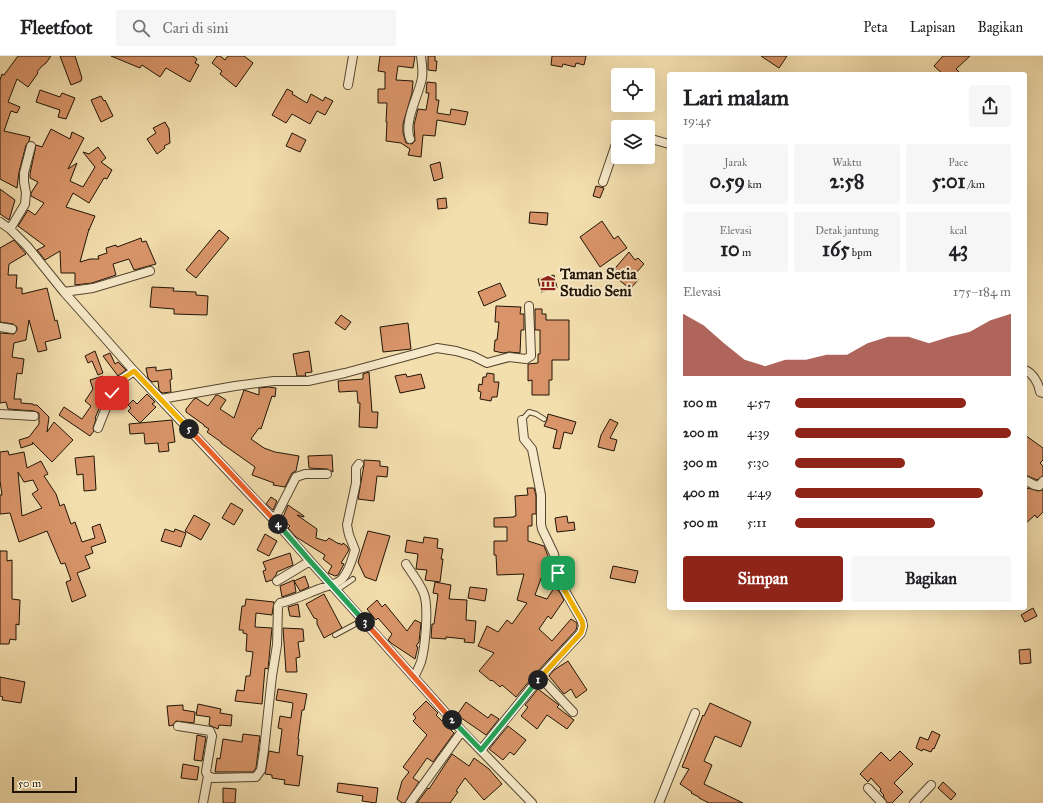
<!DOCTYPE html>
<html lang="id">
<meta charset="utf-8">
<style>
body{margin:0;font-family:"IM FELL Great Primer",serif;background:#f6f6f6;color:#202124;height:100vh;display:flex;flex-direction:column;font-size:15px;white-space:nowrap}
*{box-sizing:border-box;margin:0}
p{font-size:13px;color:#757577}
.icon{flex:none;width:22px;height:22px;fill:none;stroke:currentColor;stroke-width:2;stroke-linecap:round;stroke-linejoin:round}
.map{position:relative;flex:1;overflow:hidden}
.sheet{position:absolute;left:667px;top:16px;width:360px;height:538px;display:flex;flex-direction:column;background:#fff;border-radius:4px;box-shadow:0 4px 16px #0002}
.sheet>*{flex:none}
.tools{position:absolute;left:611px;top:12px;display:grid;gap:8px}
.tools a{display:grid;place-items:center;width:44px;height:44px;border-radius:4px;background:#fff;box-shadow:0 4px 16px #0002;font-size:20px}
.scale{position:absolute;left:12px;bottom:10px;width:65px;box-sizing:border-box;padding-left:4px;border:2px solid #201406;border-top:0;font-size:11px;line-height:14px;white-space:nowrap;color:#201406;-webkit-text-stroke:3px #f7eaca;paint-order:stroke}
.pin{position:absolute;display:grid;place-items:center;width:34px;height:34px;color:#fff;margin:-17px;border-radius:8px;box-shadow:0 2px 6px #0006}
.km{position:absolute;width:20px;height:20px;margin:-10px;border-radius:50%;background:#222;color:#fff;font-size:11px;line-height:20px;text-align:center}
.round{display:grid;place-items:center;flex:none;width:42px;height:42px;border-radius:4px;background:#f6f6f6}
.headline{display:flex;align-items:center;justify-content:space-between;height:68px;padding:0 16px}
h1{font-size:22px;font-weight:800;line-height:30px}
.stats{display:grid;grid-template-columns:repeat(3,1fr);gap:6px;height:68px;padding:4px 16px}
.stats div{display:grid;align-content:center;border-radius:4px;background:#f6f6f6;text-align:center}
.stats b{font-size:20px;font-weight:800}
.stats small{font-size:11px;font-weight:400}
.stats p{font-size:11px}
.chart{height:112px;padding:8px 16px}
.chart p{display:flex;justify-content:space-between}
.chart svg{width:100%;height:72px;margin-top:4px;fill:#8f2418;opacity:.7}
.action{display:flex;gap:8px;margin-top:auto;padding:8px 16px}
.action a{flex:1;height:46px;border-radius:4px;background:#8f2418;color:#fff;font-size:16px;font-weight:800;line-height:46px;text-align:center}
.action a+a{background:#f6f6f6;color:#202124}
ul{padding:0 16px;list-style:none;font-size:13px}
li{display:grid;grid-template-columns:64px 48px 1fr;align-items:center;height:30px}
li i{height:10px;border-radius:5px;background:#8f2418}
header{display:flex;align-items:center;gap:24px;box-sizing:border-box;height:56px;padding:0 20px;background:#fff;border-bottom:1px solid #e0e0e0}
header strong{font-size:19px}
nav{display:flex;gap:22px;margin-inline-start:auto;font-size:14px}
.search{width:280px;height:36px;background:#f6f6f6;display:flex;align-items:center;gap:10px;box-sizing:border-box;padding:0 14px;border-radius:4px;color:#757577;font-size:15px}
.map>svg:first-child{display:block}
.building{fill:#d99569;stroke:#201406;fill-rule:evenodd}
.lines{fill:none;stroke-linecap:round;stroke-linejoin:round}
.service-casing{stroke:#554630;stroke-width:6}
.minor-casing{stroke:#554630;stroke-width:10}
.service{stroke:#f7eaca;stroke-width:4}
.minor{stroke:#f7eaca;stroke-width:8}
.split-1-casing{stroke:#fff;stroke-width:8}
.split-2-casing{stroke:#fff;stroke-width:8}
.split-3-casing{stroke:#fff;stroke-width:8}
.split-4-casing{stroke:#fff;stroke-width:8}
.split-5-casing{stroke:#fff;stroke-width:8}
.split-6-casing{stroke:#fff;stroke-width:8}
.split-1{stroke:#f5b400;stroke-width:5}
.split-2{stroke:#22a559;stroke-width:5}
.split-3{stroke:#f0652b;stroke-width:5}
.split-4{stroke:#22a559;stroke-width:5}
.split-5{stroke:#f0652b;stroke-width:5}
.split-6{stroke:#f5b400;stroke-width:5}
.labels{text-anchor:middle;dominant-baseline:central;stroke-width:4;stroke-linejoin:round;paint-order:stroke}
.poi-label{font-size:15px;font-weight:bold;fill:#201406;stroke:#f7eaca;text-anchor:start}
</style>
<header>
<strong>Fleetfoot</strong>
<div class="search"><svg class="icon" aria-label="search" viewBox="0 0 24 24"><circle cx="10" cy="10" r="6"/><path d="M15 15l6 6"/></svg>Cari di sini</div>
<nav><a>Peta</a><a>Lapisan</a><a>Bagikan</a></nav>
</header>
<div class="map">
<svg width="1043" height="747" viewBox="0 0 1043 747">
<rect width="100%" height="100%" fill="#f3deae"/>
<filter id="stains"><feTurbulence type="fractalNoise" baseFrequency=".005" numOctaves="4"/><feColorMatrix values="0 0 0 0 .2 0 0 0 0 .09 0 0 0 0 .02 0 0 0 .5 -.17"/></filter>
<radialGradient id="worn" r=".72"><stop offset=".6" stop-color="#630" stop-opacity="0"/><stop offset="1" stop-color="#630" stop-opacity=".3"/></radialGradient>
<!-- building -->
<path class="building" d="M18,0H51L46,7L42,10L37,16L38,17L28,31L17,23L8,46L20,51L17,57L11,55L4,75L30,81L29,85L26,89L19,116L17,132L0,123V24L2,18L4,19Z
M60,0H75L82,22L81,25L71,29Z
M111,0H193L197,3L195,7L199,9L190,26L166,12L160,21L142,9L140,12Z
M217,0H220L225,4L228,0H244L253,7L236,31L220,18L222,15L212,7Z
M380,0H415L413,12L398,10L396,24L413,25L412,37L403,68V77L406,87L412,88L415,85L414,69L418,53L426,54L429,37H426L427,26L436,27V44H439L437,57L450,59L451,53L468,56L465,69L437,64L435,80L423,79L421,101L408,99L410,93L401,87L386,85L387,66H386L387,47H378V33H385V16L378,15Z
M428,0H435V5H437L436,15L428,14Z
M552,0H586L584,9L576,7L575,11L563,8L562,11L551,9Z
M761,0H787L779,12Z
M943,0H970L956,13L961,18H943L934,10Z
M287,33L293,36L292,38L307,47L311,38L323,45L325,41L333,45L325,59L317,55L310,68L292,58L286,67L272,59Z
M40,34L60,41L62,37L75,42L66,63L58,61L60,54L36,46Z
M101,40L104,45L105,44L113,60L101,66L91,44Z
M165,66L169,73L170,87L164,90L165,92L157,98L147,83L156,77L153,72Z
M51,73L70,83L72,76L84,82L68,113L77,107L70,125L83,131L95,111L83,96L89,98L98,91L106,102L101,106L112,114L107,123L104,122L89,147L73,137L66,151L95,160L89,174V173L80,206L90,203H99L98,200L107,197L106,192L116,189L117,191L141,182L142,186L146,185L156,208L134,214L129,203L113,208L116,219L92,227L75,229V217H61L60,195L45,204L37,194L45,190L18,170L28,154L35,159L44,147L31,140V137L38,126L30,122V118L36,89L42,91Z
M292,77L306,84L300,96L286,90Z
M440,106L443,122L434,125L430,109Z
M596,130L604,132L600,142L593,140Z
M0,133L15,144L9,164L0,158Z
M446,142L447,152L438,153L437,143Z
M530,156L548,157L547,169L529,167Z
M602,165L614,183L618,180L627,192L600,211L580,181Z
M219,174L229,182L196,222L186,214Z
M14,184L26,198L9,208L8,219H17L16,232H22V238L47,232L55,265L57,264L61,282L45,286L47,294L38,296L29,264L26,284L14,287L12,301L24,303L22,318L17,317L14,343H21V347L33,348V349H37L49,361L47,376L54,366L73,384L52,406L32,386L33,388L21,392L19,384L29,381L39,368V357L34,355L8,353L6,346L0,347V277L14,278L17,274V271L13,268L0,266V192Z
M629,196L635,204L638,202L644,208L634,219L639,223L630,233L611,217Z
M554,219L557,232L541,236L538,223Z
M500,227L506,240L484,250L478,236Z
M152,231L174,232L173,235L196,236V239L208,240L207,259L174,258V253L150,251Z
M496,250L521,251L520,258H524V274H521L520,297L509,296L503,297L494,295L495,284H497L499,266H495Z
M535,253H542V258H546V264H569V304H552V324H549V339H532V324L528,325V308L538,307V298H540V274H535Z
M341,259L351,266L345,274L335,267Z
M408,267L411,293L383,296L380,271Z
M95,295L103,317L98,319L92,305L88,307L85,300Z
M309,295L312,316L305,317L306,320H297L293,298Z
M110,297L115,308L118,306L126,314L118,320L103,300Z
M156,311V315L171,313L172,323L170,324L171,336L162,337L159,334L158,325L152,326L148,322L146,312Z
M369,316L372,356H378L377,372L359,371L360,347H358L357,335L339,336L338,325L363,323V318Z
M487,317L494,318V326H499L497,341H492L491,345L480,343L481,336L478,335L479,328L482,329L483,321H486Z
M406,318L407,321L421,318L425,332L400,337L395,320Z
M103,320L108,333L95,362L96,363L93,372L94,375L90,380L59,359L64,351L82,363L91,350L85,345L93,333L90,324Z
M268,331L276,332L275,341L272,340L261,373L259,372L251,383L264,392L275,396L299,400L296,415L292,417L285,431L273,429L274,427L252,419L255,411L221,387V386L207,376L209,373L204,370V369L186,356V353L194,343L196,342L208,350L216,339H218L226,344L220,353L234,362L244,334L259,339V332Z
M147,338L155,346L152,348L156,351L140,367L128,355L131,352L128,349L133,344L137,348Z
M548,358L576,366L572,378L564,376L560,393L553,392L557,374L544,370L547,364Z
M610,363L618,367L610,382L617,384L614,395L598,391L601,379Z
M172,364L175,386L168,387L169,395L159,396L158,387L145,388L144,377L130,378L129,368Z
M1025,379L1043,392V404L1040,407L1043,410V420L1037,424L1025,419Z
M8,395L9,399L24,396L27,412L41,405L48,418L44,420L56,438L60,450L64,448L71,468L75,466L82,486L95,482L92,471L100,468L106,486L91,491L93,497L85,500L90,512L77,517L86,540L72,546L66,526L71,524L65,507L61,508L47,475L19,486L10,457L0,458V439H2L0,425V396ZM18,416L24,426L33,424L38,434L32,438L42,452L22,460Z
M332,399L333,416L327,413L309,412L308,400Z
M94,400L96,434L84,435L83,418L77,419L75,402Z
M364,404L380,405V410L388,411L387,421L377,420L374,445L358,443L364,409Z
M527,432H534L536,440V458H532V470H528V485L544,490L550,505L549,509H546L535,539L547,543L554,532L559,535L564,544L551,563L548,560L539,573L552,585L571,563L577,567V570L576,574L536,617L516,641L502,629L500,631L492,624L491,625L479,615L494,597L478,590L487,570L498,576L507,564L512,568L527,547L517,544L524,518L497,519L496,499H494V485H507V471H494V462L514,461V460H516L515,440L528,439Z
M1028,432L1038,435L1043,434V456L1037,462L1035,459L1025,468V435Z
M271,441L277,445L273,454L266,448Z
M231,447L243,454L234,469L222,462Z
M288,449L304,460V461L297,459L317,473L316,482L326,485L329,482L339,488V487L342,489L343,487L347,490L349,494L341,507L344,508L338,519L335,520L328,517L332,510L323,503L325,499L296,481L288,472L290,470L282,464Z
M194,459L210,468L201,484L185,475Z
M567,460L568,467L574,466L575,474L557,476L555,462Z
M165,473L174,476L175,473L186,477L181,491L161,485Z
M368,475L390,480L376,525L365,521L358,506Z
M265,478L277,485L269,500L257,494Z
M424,481L438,483L437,492L443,493L441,503H443L440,526L425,524L427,514L416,513L418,498L405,496L407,484L423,487Z
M0,495H7V505L12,504V543L20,544L19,569L16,568V584L10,583L9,588H0Z
M290,497L293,509L277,516L276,519L272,524L266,526L263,515L266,514L263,506Z
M613,510L638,515L635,527L610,522Z
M305,520L309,531L300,535L294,525Z
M294,524L296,536L282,541L280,530Z
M435,526L451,529L449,543L467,544L466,564L476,565L474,587L464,586L465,583L446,581V583L431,582L432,568H434L438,538L433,537Z
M470,531L487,533L485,545L468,542Z
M324,538L342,572L324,582L317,568V563L314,562L306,548Z
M246,543L274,546L272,559L256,557L255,571L272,572L268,613L265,612L262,648L235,645L237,634L244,635L246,620H250L253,596L246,595L247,578L243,577V574H239L242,550H245Z
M377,544L382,551L385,548L407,575L415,564L421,567L419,586L416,590L418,591L415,603L391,587L388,584L392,578L378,562L376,564L367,553Z
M298,548L300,561L290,560L288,551Z
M1033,552L1037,560L1025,566L1021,559Z
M283,572L303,573L304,585L298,586L300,601L296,602L297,616H286Z
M1030,593L1031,607L1020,608L1019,594Z
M568,605L587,634L576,642L571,633L564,638L549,620L554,614Z
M0,621L25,626L21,647L2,644L3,641L0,640Z
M278,633L307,638L304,654H302L298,683H299L297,699L303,700L299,730L284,728L285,724L272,722V719L265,718L269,695L279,697L282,673L278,672L280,660L291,662L293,647L276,644Z
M538,633L559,649L557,651L574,664L567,673L547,659L537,673L521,660L528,651L525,649Z
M426,645L438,657L436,659L454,677L433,706L427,702L413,722L419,726L405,747H402L397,743L402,725L409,716L403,711L427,679L413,665L416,662L413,658Z
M466,646L488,662L491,658L499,663L486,679L457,659Z
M710,647L751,666L741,691L715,680L704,705L712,709L704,728L743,747H709L699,742V741L691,737L692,736L680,728L689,713L682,711L703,659L704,660Z
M198,648L221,653L220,657L232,659L231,670L219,669L218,673L209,669L210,661L196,659Z
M183,649V654L195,656L194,667L176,665L173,669L169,670L167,650Z
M508,670L526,684L514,699L510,696L503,704L489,693Z
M932,675L940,679L934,693L933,692L931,696L923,693L922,695L916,692L920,681L928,684Z
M243,678L260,680L256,712L253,716H215L217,702L220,703L223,683L242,686Z
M197,679L206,681L202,705L194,704Z
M900,695L913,708L894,727L903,736L892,747H887L883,740L884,739L880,735L881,733L871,722L868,726L860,718L881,696L890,705Z
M452,698L469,710L474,702L489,713L502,728L484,744L465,722L456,735L458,736L450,747H417L428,732L429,733Z
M183,708L199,711L197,724L181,722Z
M943,726L956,738L951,744L938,732Z
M338,727L378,732L376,747L362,745L363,740L337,736Z
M223,732L236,733L235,747H223Z"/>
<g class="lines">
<defs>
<path id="service" d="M522,364L529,356L536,358L544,363
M337,534L353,523
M335,579L363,564"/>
<path id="minor" d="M348,29L353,0
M648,82L669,88
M410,83C403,66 419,39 422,22C423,15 422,7 421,0
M603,126L618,82
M0,166L10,173L27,190L64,236L134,315L274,464L310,505L462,675L532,747
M10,173L25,148L26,137L24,126V117L31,90
M64,236L93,232L150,215
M0,271L12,273
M1025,314C1033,317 1039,328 1040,336L1043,337
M161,343L235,330L274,325H308L345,317L437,292L456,295L473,300L487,307L509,301L526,303L531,300V298L529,250
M0,358L34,360
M98,372L112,337L122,323L134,315
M1025,427L1027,425L1034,429L1039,430L1043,425
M274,464L296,421L305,418H327
M406,508C412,518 420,527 424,538C429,552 425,592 421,606C419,611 417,616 414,621
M277,525L310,505
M540,621L573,656
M178,670L210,675L212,680L206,716L208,720L213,722L256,721L261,714L264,694L272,620L277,589L278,550L280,547C294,544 306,538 319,533C326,530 336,529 342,523C349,516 352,503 355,494L349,479L347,469L356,427V412L359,408
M481,694L540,621L581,577L583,570L582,565L560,526L554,498L542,473L541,468V439L532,393L524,383L522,364
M868,732L882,747
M203,747L208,720
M410,747L462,675
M659,747L695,657
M914,747L931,729"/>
</defs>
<!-- service casing -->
<use href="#service" class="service-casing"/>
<!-- minor casing -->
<use href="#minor" class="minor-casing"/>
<!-- service -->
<use href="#service" class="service"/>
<!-- minor -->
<use href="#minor" class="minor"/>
</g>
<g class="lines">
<defs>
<path id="split-1" d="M538,624L581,577L583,570L582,565L562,530L558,517"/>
<path id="split-2" d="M452,664L481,694L538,624"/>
<path id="split-3" d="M365,566L452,664"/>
<path id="split-4" d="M278,468L310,505L365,566"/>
<path id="split-5" d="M189,373L278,468"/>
<path id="split-6" d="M112,337L122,323L134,315L189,373"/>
</defs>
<!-- split-1 casing -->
<use href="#split-1" class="split-1-casing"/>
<!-- split-2 casing -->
<use href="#split-2" class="split-2-casing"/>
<!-- split-3 casing -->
<use href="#split-3" class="split-3-casing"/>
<!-- split-4 casing -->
<use href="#split-4" class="split-4-casing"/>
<!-- split-5 casing -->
<use href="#split-5" class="split-5-casing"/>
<!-- split-6 casing -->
<use href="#split-6" class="split-6-casing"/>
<!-- split-1 -->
<use href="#split-1" class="split-1"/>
<!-- split-2 -->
<use href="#split-2" class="split-2"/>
<!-- split-3 -->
<use href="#split-3" class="split-3"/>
<!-- split-4 -->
<use href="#split-4" class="split-4"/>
<!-- split-5 -->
<use href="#split-5" class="split-5"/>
<!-- split-6 -->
<use href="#split-6" class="split-6"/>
</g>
<!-- icons -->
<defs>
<symbol id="museum-bare" viewBox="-9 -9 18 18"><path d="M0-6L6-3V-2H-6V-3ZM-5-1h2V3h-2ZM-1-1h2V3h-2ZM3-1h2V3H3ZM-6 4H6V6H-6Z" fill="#8f2418" stroke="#f7eaca" stroke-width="2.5" paint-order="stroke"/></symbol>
</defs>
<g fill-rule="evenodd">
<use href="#museum-bare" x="537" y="216" width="22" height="22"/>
</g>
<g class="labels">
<!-- poi labels -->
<g class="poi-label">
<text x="560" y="218">Taman Setia<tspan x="560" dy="17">Studio Seni</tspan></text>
</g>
</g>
<rect width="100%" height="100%" filter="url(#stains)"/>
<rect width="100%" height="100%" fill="url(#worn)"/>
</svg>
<div class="tools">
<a><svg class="icon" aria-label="locate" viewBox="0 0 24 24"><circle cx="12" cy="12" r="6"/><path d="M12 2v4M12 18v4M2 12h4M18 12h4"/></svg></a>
<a><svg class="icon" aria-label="layers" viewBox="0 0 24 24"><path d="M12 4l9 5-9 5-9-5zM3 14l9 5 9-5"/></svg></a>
</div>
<div class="scale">50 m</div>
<div class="pin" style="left:558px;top:517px;background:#1e9e55"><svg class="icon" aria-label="arrive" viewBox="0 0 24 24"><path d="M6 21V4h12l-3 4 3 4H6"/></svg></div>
<div class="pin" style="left:112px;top:337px;background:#d93025"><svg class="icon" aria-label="check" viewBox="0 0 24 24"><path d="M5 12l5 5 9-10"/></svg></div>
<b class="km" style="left:538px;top:624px">1</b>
<b class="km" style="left:452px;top:664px">2</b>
<b class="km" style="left:365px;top:566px">3</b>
<b class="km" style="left:278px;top:468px">4</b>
<b class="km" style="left:189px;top:373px">5</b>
<section class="sheet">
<div class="headline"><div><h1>Lari malam</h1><p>19:45</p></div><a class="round"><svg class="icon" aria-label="share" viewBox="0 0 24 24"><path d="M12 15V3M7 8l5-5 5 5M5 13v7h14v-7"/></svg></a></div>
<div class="stats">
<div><p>Jarak</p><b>0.59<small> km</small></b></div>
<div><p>Waktu</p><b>2:58</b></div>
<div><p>Pace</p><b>5:01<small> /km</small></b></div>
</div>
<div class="stats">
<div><p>Elevasi</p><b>10<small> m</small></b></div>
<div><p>Detak jantung</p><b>165<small> bpm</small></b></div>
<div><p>kcal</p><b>43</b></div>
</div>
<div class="chart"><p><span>Elevasi</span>175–184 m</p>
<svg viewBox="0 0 160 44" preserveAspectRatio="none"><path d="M0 44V6L10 13L20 24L30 34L40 38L50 34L60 34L70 31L80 31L90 24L100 20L110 20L120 24L130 20L140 17L150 10L160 6V44z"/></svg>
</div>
<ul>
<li><b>100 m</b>4:57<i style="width:79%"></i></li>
<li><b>200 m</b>4:39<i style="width:100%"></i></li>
<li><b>300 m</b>5:30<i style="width:51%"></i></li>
<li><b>400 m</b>4:49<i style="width:87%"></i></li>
<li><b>500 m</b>5:11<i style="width:65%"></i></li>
</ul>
<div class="action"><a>Simpan</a><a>Bagikan</a></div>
</section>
</div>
